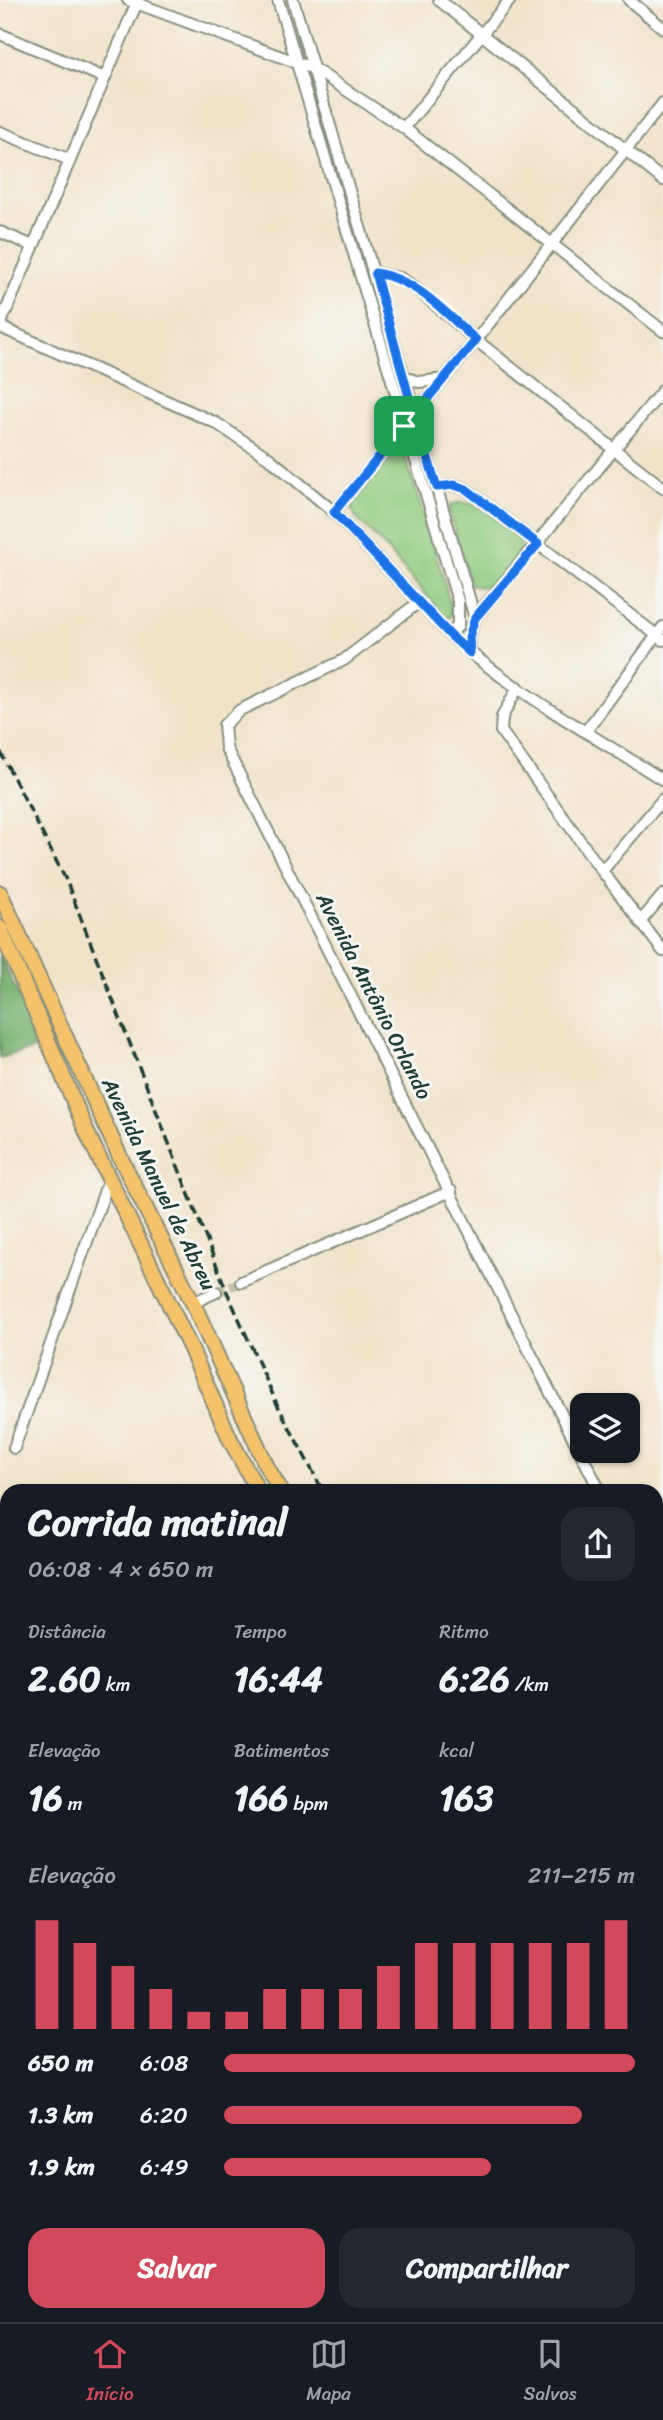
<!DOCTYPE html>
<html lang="pt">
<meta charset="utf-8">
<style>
body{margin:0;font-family:Sriracha,sans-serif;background:#242831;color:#f1f3f6;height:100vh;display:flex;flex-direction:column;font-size:26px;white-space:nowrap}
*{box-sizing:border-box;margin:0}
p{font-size:23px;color:#9ea1a6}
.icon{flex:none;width:38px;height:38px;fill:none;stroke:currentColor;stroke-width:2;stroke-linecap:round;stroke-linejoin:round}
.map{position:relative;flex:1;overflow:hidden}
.details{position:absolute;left:0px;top:1484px;width:663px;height:838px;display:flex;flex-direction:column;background:#171b24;border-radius:21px 21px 0 0;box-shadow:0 2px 5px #0004}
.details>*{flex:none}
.fabs{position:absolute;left:570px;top:1393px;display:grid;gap:14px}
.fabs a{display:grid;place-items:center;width:70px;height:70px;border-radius:14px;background:#171b24;box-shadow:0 2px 5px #0004;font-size:35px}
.pin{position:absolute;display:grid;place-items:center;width:60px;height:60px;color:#fff;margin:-30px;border-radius:14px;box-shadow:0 4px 10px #0006}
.round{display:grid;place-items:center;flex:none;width:74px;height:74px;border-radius:21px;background:#242831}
.overview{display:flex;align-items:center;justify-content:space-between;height:119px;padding:0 28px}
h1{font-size:38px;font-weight:800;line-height:52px}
.stats{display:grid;grid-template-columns:repeat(3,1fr);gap:10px;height:119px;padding:7px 28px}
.stats div{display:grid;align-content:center}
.stats b{font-size:35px;font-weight:800}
.stats small{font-size:19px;font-weight:400}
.stats p{font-size:19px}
.chart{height:196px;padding:14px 28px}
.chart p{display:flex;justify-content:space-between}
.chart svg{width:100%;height:126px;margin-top:7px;stroke:#d1495b;stroke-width:6}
.primary-button{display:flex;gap:14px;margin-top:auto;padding:14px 28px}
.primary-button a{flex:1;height:80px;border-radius:21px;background:#d1495b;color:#fff;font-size:28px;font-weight:800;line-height:80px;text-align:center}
.primary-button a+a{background:#242831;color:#f1f3f6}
ul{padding:0 28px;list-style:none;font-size:23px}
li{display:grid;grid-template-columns:112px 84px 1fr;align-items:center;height:52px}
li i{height:18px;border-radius:9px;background:#d1495b}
.tabs{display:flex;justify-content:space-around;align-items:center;height:98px;border-top:2px solid #363941;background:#171b24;font-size:19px;color:#9ea1a6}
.tabs a{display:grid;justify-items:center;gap:4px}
.tabs .current{color:#d1495b}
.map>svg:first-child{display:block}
.green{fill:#8fc97d;stroke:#578358;stroke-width:2}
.forest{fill:#73ad6c;stroke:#497550;stroke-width:2}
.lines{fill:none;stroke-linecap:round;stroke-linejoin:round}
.minor-tunnel{stroke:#c7c2ac;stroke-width:10;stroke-dasharray:10 5;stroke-linecap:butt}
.minor-casing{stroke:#88907f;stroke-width:14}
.major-casing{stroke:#88907f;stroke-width:18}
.minor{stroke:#fff;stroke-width:10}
.major{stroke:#f3c26a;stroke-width:14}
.rail{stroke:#1f3d34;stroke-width:3.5;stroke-dasharray:10 5;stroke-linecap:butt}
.route-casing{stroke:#fff;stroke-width:14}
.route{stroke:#1a73e8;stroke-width:9}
.labels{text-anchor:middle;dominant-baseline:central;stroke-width:6;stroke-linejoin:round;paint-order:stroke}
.street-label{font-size:21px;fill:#1f3d34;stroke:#f6f6f2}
</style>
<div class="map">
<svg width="663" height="2322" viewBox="0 0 663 2322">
<rect width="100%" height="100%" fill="#f6f6f2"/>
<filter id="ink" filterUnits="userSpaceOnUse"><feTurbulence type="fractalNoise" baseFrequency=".0143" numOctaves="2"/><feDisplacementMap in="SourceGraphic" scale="14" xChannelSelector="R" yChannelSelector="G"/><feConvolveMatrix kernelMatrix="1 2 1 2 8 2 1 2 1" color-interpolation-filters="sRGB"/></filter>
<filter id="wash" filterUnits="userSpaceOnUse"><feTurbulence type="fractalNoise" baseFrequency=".00686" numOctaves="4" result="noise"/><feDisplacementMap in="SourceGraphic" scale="28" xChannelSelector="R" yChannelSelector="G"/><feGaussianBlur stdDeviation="1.57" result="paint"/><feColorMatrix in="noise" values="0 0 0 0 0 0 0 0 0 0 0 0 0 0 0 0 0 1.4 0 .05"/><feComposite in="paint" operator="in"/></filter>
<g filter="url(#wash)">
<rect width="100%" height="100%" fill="#f1e3ca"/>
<!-- green -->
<path class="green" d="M399,447L404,452L444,580L451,608V617L445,618L384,546L356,518L352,508L356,498Z
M460,502C483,504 499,521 516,535C519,539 521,542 521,546C521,553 513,561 509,566C499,578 487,593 470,584L449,511L451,505Z"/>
<!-- forest -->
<path class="forest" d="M0,954L41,1047L0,1058Z
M0,1714L7,1716V2029L0,2028V1931L2,1926L0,1920Z"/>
</g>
<g filter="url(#ink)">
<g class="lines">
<!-- minor-tunnel -->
<path class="minor-tunnel" d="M216,1292L241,1282"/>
<defs>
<path id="minor" d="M128,0L314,69L404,128L663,331
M278,0L458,601V626L450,635
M293,0L475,618
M439,0L663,180
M629,0L663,28
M0,34L105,78
M404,128L510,0
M0,132L70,160
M0,232L33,246
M375,273L400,278L416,288L476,340L663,488
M0,325L138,0
M0,327L216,423L269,458L334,512L450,635C513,692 591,734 663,780
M403,377L419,382L444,379
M437,487L454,485L466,489L663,640
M334,512L476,340L663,103
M419,602L344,660L240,710L224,725L226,748L600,1491
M470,653L469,637L475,618L663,390
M518,687L502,717L501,731L602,871L663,951
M586,731L663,627
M602,871L663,799
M640,922L663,895
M241,1282L451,1191
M193,1303L216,1292
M14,1448L109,1179
M656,1567L663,1563
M656,1604L663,1618
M656,1823L663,1829
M0,2042L7,2045
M0,2206L7,2184
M405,2315L409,2322
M570,2315L574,2322
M62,2322L65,2315
M142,2322L152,2315
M426,2322L437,2315"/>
<path id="major" d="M0,893L120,1157L193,1303L267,1467L281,1491
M0,928L88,1135L190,1347L230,1439L258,1491
M656,1955L663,1961
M656,1975L663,1981"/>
</defs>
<!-- minor casing -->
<use href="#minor" class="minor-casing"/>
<!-- major casing -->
<use href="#major" class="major-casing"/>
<!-- minor -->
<use href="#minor" class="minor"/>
<!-- major -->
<use href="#major" class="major"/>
<!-- rail -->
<path class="rail" d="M0,751L66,880L227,1292L277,1404L323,1491
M656,1898L663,1904"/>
</g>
</g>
<g class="lines" filter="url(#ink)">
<defs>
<path id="route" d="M404,426L334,512L450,635L470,653L469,637L475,618L538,544L466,489L454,485L437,487L414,415L476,340C445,313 417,279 375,273L414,415L404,426"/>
</defs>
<!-- route casing -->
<use href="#route" class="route-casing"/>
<!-- route -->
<use href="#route" class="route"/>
</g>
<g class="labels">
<!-- street labels -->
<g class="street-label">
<text transform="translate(374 996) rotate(63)">Avenida Antônio Orlando</text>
<text transform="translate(159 1184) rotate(64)">Avenida Manuel de Abreu</text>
</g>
</g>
</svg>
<div class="fabs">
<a><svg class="icon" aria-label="layers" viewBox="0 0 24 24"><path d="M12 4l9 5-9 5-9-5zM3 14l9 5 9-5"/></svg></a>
</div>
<div class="pin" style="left:404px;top:426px;background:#1e9e55"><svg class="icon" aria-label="arrive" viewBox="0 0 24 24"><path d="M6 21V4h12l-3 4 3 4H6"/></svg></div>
<section class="details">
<div class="overview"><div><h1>Corrida matinal</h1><p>06:08 · 4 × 650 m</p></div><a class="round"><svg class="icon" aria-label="share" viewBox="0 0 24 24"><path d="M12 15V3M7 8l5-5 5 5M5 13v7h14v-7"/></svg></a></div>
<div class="stats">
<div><p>Distância</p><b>2.60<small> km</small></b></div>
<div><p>Tempo</p><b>16:44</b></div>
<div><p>Ritmo</p><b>6:26<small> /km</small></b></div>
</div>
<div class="stats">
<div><p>Elevação</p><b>16<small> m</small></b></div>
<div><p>Batimentos</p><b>166<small> bpm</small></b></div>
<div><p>kcal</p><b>163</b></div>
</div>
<div class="chart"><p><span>Elevação</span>211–215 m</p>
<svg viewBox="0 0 160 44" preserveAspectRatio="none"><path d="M5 44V6M15 44V14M25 44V22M35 44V30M45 44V38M55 44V38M65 44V30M75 44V30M85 44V30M95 44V22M105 44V14M115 44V14M125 44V14M135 44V14M145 44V14M155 44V6"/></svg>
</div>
<ul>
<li><b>650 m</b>6:08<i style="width:100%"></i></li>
<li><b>1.3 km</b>6:20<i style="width:87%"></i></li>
<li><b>1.9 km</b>6:49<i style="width:65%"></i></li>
</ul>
<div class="primary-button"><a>Salvar</a><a>Compartilhar</a></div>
</section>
</div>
<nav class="tabs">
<a class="current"><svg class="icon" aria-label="home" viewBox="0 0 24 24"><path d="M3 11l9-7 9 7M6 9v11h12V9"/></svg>Início</a>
<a><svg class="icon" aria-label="map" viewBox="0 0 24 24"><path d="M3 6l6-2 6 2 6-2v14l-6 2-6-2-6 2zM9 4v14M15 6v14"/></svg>Mapa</a>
<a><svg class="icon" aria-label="saved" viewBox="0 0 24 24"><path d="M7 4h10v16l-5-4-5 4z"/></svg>Salvos</a>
</nav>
